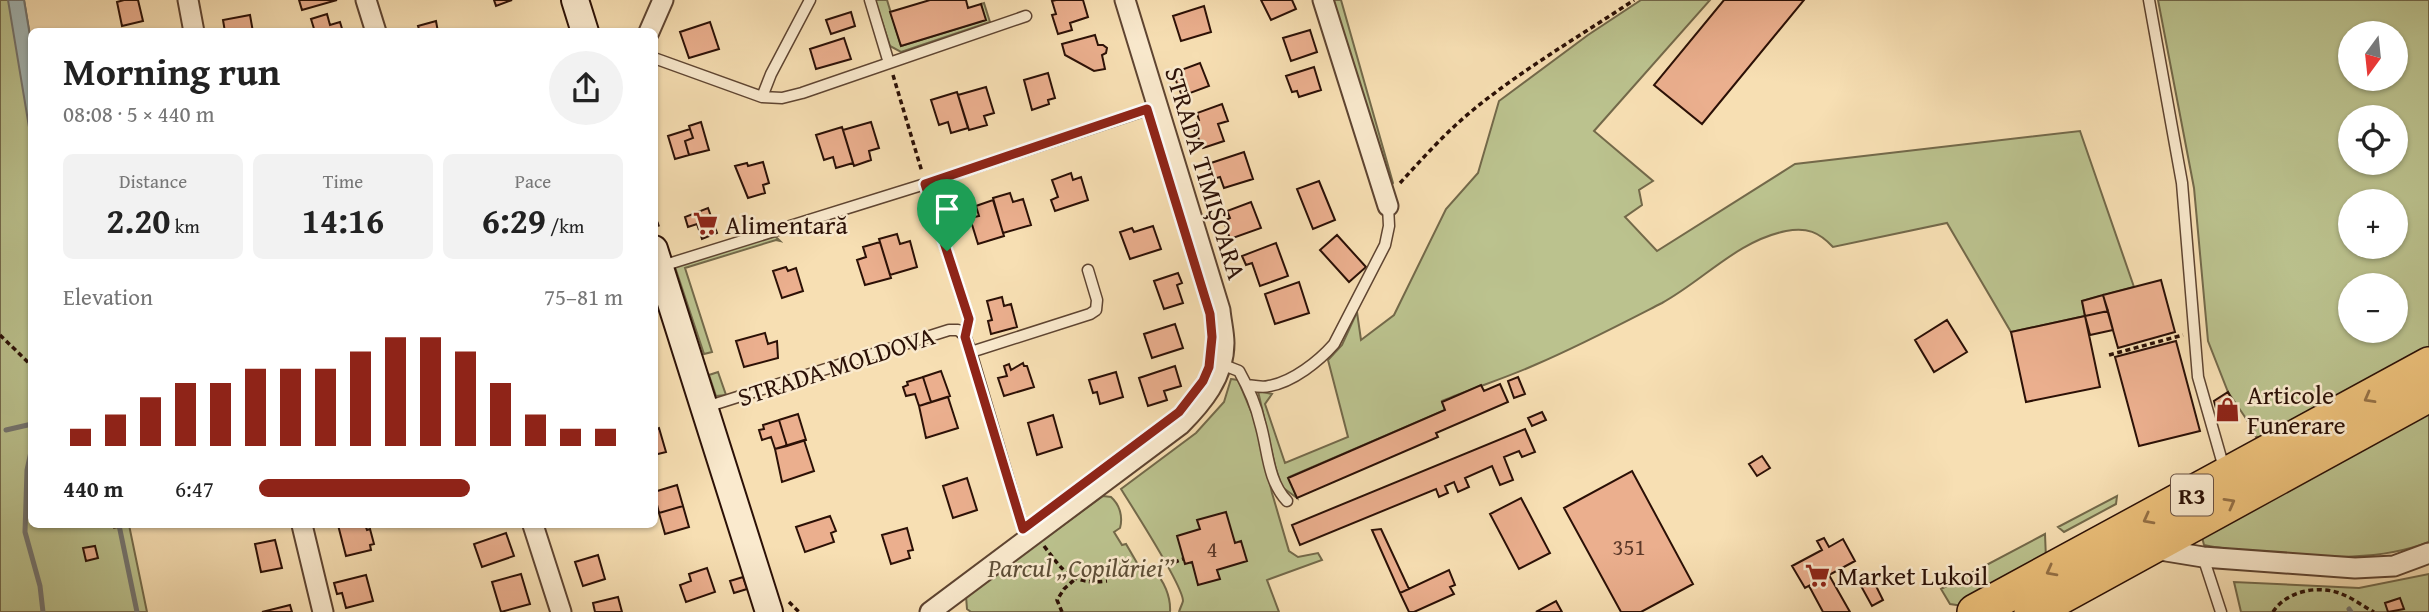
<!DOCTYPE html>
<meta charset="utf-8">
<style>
body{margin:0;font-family:"Gentium Book Plus",serif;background:#f2f2f2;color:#222;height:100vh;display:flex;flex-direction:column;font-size:26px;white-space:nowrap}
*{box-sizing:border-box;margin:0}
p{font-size:23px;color:#767676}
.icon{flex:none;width:38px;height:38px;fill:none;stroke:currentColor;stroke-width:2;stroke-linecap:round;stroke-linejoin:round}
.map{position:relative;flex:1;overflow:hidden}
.drawer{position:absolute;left:28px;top:28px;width:630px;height:500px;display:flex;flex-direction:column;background:#fff;border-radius:10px;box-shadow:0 2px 5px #0004}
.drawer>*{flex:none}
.needle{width:46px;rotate:195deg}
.buttons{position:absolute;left:2338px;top:21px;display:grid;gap:14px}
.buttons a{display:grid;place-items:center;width:70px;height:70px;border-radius:50%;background:#fff;box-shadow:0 2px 5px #0004;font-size:35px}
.pin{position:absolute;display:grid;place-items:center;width:60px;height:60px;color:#fff;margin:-72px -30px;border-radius:50% 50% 50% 0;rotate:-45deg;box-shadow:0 0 7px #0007}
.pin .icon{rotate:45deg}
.round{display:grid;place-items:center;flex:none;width:74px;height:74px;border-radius:37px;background:#f2f2f2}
.overview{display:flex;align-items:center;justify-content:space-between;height:119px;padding:0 35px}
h1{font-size:38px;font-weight:700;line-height:52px}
.metrics{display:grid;grid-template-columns:repeat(3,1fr);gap:10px;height:119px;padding:7px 35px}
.metrics div{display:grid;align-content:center;border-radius:10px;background:#f2f2f2;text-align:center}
.metrics b{font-size:35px;font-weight:700}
.metrics small{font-size:19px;font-weight:400}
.metrics p{font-size:19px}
.chart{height:196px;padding:14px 35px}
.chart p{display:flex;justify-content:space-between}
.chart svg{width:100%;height:126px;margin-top:7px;stroke:#8f2418;stroke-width:6}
ul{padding:0 35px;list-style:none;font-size:23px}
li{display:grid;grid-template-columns:112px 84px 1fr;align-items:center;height:52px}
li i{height:18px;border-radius:9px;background:#8f2418}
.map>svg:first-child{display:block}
.green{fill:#bbc28e;stroke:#73694a;stroke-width:2;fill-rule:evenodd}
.water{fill:#a3b9b9;stroke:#737571;stroke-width:2}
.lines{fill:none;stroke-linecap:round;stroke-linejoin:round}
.stream{stroke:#737571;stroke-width:5}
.building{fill:#ebaf8e;stroke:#2b1006;stroke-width:2}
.lane-casing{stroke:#5e4431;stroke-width:13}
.street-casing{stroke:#5e4431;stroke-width:23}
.secondary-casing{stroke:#2b1006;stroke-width:30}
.highway-casing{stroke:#2b1006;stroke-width:38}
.path{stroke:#2b1006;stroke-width:3.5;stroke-dasharray:5 3.5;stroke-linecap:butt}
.lane{stroke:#faeace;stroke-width:10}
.street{stroke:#faeace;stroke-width:19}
.secondary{stroke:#faeace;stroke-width:26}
.highway{stroke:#ecc07a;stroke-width:35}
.oneway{stroke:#957146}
.route-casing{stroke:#fff;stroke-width:14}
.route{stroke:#8f2418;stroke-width:9}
.labels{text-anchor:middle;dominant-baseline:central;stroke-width:5;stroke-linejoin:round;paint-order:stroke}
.number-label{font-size:23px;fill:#5b3828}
.shield{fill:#faeace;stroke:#695142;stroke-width:2}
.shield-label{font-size:24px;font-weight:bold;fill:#2b1006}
.street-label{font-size:26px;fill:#2b1006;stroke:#faeace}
.poi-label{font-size:26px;fill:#2b1006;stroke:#faeace;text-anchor:start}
.park-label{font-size:26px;font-style:italic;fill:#5d4e36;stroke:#faeace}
</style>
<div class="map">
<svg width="2429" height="612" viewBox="0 0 2429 612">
<rect width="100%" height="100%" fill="#f7dfb3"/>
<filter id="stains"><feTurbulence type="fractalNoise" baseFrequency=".00286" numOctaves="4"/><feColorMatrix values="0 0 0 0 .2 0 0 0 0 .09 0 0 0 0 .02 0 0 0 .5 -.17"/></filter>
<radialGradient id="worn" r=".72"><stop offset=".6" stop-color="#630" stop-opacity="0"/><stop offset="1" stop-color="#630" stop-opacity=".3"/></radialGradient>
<!-- green -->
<path class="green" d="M0,0H24L31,42L32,525H129L147,612H0Z
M875,0H887L901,46L985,20L981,4L984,3L990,22L901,52L890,46Z
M1330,0H1341L1393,183L1388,189Z
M1641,0H1710L1594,131L1653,181L1639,190L1642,205L1625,217L1657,251L1795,164L2080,131L2134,287L2082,301L2085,316L2011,332L1947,223L1833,247C1819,232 1807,227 1786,231C1737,241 1704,280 1662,303C1621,324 1579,346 1537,364C1506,378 1473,388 1442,401L1445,410L1289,477L1297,498L1282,487L1275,466L1258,391L1272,394L1265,404L1285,463L1348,437L1328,360L1342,345L1357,312L1361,340L1394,315L1446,209L1478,173L1499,101L1588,35Z
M2158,0H2429V350L2271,437H2256L2247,420L2228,392L2208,341L2194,188ZM2350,33H2396V79H2350ZM2350,117H2396V163H2350ZM2350,201H2396V247H2350ZM2350,285H2396V331H2350Z
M774,235L780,241L776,240L685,268L712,352L704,354L675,267Z
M718,372L726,395L716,396L709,375Z
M1231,379L1238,380L1256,423L1272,493L1289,551L1298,557L1318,553L1322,560L1267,580L1279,612H1179C1180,608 1182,605 1183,601C1183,585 1132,507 1121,489L1196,433L1224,402Z
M2429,407V542C2380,561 2326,558 2274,553C2251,551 2227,550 2204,545L2202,537Z
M1103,496L1111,497C1120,505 1123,517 1120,528L1114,532L1122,545L1126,544L1144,575L1153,570C1164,580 1171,597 1170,612H971L967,609L966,596Z
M2117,496L2116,504L2064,532L2058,527Z
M2045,534L2046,559L1963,606L1950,604L1941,589Z
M2429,574V612H2241L2234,582L2359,588Z"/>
<!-- water -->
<path class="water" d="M8,0H24L31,42V139Z"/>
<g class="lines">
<!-- stream -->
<path class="stream" d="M6,430L32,424
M32,447L27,470L25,532L40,586L43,612
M119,525L137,612
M2349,609L2351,612"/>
</g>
<!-- building -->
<path class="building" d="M124,0H138L143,21L122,26L117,2Z
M299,0H337L302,10Z
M494,0H512L496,6Z
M930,0H966L968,8L981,4L986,20L901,46L890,12Z
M1056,0H1083L1088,17L1070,23L1072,30L1058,34L1052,15L1056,14L1052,1Z
M1261,0H1292L1296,9L1271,20Z
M1724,0H1804L1702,124L1654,85Z
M1204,6L1211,32L1181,41L1173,16Z
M851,12L855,26L831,34L826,20Z
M327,14L330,25L340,22L343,32H315L311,19Z
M250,15L253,32H225L223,20Z
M436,21L438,32H420L418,26Z
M710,22L719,49L689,58L680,32Z
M1310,30L1317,52L1291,61L1283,38Z
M1095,35L1098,45H1103L1107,48L1106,53L1102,55L1105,69L1094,71L1065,55L1062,44Z
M844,38L851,59L816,69L810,49Z
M1200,63L1209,86L1182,96L1173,73Z
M1314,67L1321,90L1299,97L1297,91L1292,92L1286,76Z
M1048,73L1055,98L1048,100L1049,104L1032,110L1024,80Z
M986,87L994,113L984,116L987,125L969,130L958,95Z
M957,92L968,128L951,133L948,122L939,125L931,100Z
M1222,104L1228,121L1218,124L1224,141L1203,148L1194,129L1198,127L1196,121L1199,120L1197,113Z
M701,122L709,150L689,155L685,141L693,138L689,126Z
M871,122L879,148L869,151L871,160L854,166L843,130Z
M842,127L853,163L836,168L833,157L824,160L816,135Z
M690,129L693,138L685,141L689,155L675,159L668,136Z
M1244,152L1253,179L1224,188L1220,177L1213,179L1208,164Z
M763,162L769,183L763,185L765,193L748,198L735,166L747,163L748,166Z
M1071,173L1073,180L1081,177L1088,200L1055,211L1051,200L1058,197L1052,180Z
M1319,181L1335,220L1313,229L1297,189Z
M1010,193L1013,202L1023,199L1031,225L1003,233L993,198Z
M993,200L1004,236L978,244L970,218L979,216L976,206Z
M1251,202L1261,228L1230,239L1224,221L1230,218L1227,211Z
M708,208L717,233L702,239L697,224L688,227L685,217Z
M1153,226L1161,249L1130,259L1120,232L1132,228L1134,232Z
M897,234L900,244L910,241L917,267L890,275L879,239Z
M1337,235L1366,267L1349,282L1320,250Z
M880,242L891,278L865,285L857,260L866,257L863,247Z
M1276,243L1288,276L1260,286L1252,263L1246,265L1242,256Z
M786,267L788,271L796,268L803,291L782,298L773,271Z
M1178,273L1182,283L1177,285L1183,303L1164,309L1154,281Z
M2161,280L2175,332L2118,348L2103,295Z
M1299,282L1309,313L1275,324L1265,294Z
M2103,295L2108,311L2085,316L2082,301Z
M1002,297L1004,306L1011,304L1017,327L991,334L988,321L992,320L987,301Z
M2108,311L2113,330L2090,335L2085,316Z
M2085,316L2100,387L2026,402L2011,332Z
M1947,320L1967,352L1934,372L1915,340Z
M1175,324L1183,348L1152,358L1144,334Z
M765,333L768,344L777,341L778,358L744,367L736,341Z
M2176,341L2200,431L2139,446L2115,357Z
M1023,363L1024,366H1027L1034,387L1004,396L998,378L1007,376L1004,366L1009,364L1011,370Z
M1175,366L1181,386L1164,391L1167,400L1148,406L1139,378Z
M941,371L950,396L931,402L923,377Z
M1116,372L1123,397L1100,404L1097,392L1093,393L1089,380Z
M923,377L931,402L919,406L915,394L906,396L903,387L908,385L907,382Z
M1518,377L1525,394L1514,398L1508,381Z
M1500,384L1508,402L1436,433L1438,437L1297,498L1288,478L1445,410L1442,402L1481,385L1484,391Z
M2228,392L2236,408L2219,419L2214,401Z
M948,397L958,428L926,438L919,406Z
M1542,412L1546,420L1532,426L1528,418Z
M798,414L806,440L787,446L779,420Z
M1053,415L1062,447L1037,455L1028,423Z
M779,420L787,446L775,449L771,437L762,440L759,430L764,429L763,425Z
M659,428L666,452L654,455V430Z
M1525,429L1535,452L1522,457L1519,451L1504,457L1513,480L1500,485L1492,466L1465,478L1469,487L1458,492L1454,482L1445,486L1448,493L1439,497L1436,489L1300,545L1292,525Z
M804,440L814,471L782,482L775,449Z
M1762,456L1770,468L1757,476L1749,464Z
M1632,471L1693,584L1641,612H1621L1564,508Z
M967,478L977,510L953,518L943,486Z
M677,485L683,506L659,513L654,492Z
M1521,498L1550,553L1519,569L1490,514Z
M683,506L689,527L665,534L659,513Z
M1226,512L1235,543L1241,541L1247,561L1217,570L1220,579L1198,585L1192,562L1185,564L1177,536L1200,529L1197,520Z
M830,516L836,531L831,533L834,542L805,552L796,527Z
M338,525H365L367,530L370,529L374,544L370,545L371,550L346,556Z
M907,528L913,550L908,551L910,558L891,564L882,535Z
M1381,529L1409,589L1400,593L1372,530Z
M506,533L514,556L482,567L474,544Z
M1824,538L1829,547L1843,539L1855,561L1805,588L1792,566L1822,550L1817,541Z
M275,540L282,568L261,572L255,544Z
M95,546L98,558L86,561L83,548Z
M598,555L605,579L583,586L575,562Z
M707,568L715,592L686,602L680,585L691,581L689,574Z
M1449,570L1455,585L1450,587L1454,594L1414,612H1409L1400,593Z
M521,574L530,604L501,612L492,582Z
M366,575L373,601L346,608L342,593L337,594L334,583Z
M1829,575L1850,612H1823L1809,586Z
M743,577L747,589L734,593L730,581Z
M1873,580L1883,600L1872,606L1861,586Z
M618,597L622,612H595L593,603Z
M2400,598L2404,609L2388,612L2385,603Z
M1556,601L1562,612H1536Z
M290,605L292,612H262Z"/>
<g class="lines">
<defs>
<path id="lane" d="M870,0L889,63
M2149,0L2182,183L2198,377L2224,468
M654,58L762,97L782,98L802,93L1026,16
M762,97L771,74L810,0
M925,184L969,319L965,336
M662,266L925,184L1158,106
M971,352L1090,314L1096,310L1097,300L1088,270
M1221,364L1239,371C1248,387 1256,405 1260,423C1268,449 1267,480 1287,501
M1247,385C1254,386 1263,388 1269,386C1293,382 1319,361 1334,344L1385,245L1389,226L1388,206
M706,407L949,330H958L965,336L971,352L1026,539
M2203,557L2221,612"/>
<path id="street" d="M188,0L194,32
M366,0L376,32
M1323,0L1388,206
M649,32L663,0
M302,525L323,612
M533,525L561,612
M2154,549L2203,557L2355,568L2394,566L2429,553
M930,612L1180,425C1202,403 1224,377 1224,343C1224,333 1221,321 1220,310L1125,0"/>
<path id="secondary" d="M575,0L585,32
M654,249L769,612"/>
<path id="highway" d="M1975,612L2429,365
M2032,612L2429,394"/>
</defs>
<!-- lane casing -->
<use href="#lane" class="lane-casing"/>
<!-- street casing -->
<use href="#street" class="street-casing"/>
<!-- secondary casing -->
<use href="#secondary" class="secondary-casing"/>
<!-- highway casing -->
<use href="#highway" class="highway-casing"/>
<!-- path -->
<path class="path" d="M893,75L922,172
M1400,183C1423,158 1446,132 1473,110C1523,69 1580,36 1634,0
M654,214L659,229
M0,335L32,366
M2109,355L2183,335
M113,527L125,525
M1044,546C1064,572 1071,585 1107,581
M1158,568L1183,559
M789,602L799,612
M1062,612L1057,600L1064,589L1074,580
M2273,612C2287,590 2321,584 2344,595C2354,599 2364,607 2374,612"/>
<!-- lane -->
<use href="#lane" class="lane"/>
<!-- street -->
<use href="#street" class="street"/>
<!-- secondary -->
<use href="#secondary" class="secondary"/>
<!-- highway -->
<use href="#highway" class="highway"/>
</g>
<!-- one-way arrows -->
<defs><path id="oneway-chevron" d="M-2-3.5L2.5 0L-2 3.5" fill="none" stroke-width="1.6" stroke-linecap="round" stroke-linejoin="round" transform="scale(1.75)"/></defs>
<g class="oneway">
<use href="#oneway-chevron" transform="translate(2369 398) rotate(151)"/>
<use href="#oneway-chevron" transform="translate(2230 503) rotate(-29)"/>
<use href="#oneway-chevron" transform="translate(2148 519) rotate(152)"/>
<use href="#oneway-chevron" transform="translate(2051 571) rotate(152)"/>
</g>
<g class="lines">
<defs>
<path id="route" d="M1147,109L1210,314L1212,337L1209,367L1203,381L1179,412L1023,529L965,337L969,319L925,184Z"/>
</defs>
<!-- route casing -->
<use href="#route" class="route-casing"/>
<!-- route -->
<use href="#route" class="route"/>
</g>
<!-- icons -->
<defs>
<symbol id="supermarket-bare" viewBox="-9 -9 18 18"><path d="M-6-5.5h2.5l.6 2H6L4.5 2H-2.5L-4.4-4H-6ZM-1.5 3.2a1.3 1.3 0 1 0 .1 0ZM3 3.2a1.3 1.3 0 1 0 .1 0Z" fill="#8f2418" stroke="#faeace" stroke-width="2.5" paint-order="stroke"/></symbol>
<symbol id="shop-bare" viewBox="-9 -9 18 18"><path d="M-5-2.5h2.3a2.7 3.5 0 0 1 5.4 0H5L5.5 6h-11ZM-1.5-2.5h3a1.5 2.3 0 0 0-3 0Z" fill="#8f2418" stroke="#faeace" stroke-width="2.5" paint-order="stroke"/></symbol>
</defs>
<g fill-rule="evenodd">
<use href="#supermarket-bare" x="688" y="206" width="35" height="35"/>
<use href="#shop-bare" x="2210" y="392" width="35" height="35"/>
<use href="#supermarket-bare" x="1800" y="558" width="35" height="35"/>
</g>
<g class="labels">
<!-- number labels -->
<g class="number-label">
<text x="1629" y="546">351</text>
<text x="1212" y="548">4</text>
</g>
<!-- shield labels -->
<rect class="shield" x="2171" y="474.5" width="42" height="41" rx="5"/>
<g class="shield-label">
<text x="2192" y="495">R3</text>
</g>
<!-- street labels -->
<g class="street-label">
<text transform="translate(1206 173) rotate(73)">STRADA TIMIȘOARA</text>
<text transform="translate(836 366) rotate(-18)">STRADA MOLDOVA</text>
</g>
<!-- poi labels -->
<g class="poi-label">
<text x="725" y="224">Alimentară</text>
<text x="2247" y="394">Articole<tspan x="2247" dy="30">Funerare</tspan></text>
<text x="1837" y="575">Market Lukoil</text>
</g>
<!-- park labels -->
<g class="park-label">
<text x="1081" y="567">Parcul „Copilăriei”</text>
</g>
</g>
<rect width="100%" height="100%" filter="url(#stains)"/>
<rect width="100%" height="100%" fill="url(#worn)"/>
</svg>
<div class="buttons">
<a><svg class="needle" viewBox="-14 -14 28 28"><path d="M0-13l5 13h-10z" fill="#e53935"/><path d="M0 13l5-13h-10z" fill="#767676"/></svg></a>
<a><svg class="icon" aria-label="locate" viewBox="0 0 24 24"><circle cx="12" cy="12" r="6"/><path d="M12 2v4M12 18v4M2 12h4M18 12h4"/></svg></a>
<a>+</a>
<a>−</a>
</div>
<div class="pin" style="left:947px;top:251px;background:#1e9e55"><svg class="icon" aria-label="arrive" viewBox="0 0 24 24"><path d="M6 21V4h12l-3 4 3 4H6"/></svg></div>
<section class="drawer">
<div class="overview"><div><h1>Morning run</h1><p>08:08 · 5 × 440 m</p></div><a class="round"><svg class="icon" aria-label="share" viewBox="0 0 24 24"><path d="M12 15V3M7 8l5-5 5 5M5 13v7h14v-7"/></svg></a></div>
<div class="metrics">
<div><p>Distance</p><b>2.20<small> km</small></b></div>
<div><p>Time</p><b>14:16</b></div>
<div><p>Pace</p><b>6:29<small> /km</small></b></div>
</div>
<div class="chart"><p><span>Elevation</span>75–81 m</p>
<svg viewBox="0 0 160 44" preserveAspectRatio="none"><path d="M5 44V38M15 44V33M25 44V27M35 44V22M45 44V22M55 44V17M65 44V17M75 44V17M85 44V11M95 44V6M105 44V6M115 44V11M125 44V22M135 44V33M145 44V38M155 44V38"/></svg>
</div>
<ul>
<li><b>440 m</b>6:47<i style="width:58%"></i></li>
</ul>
</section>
</div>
